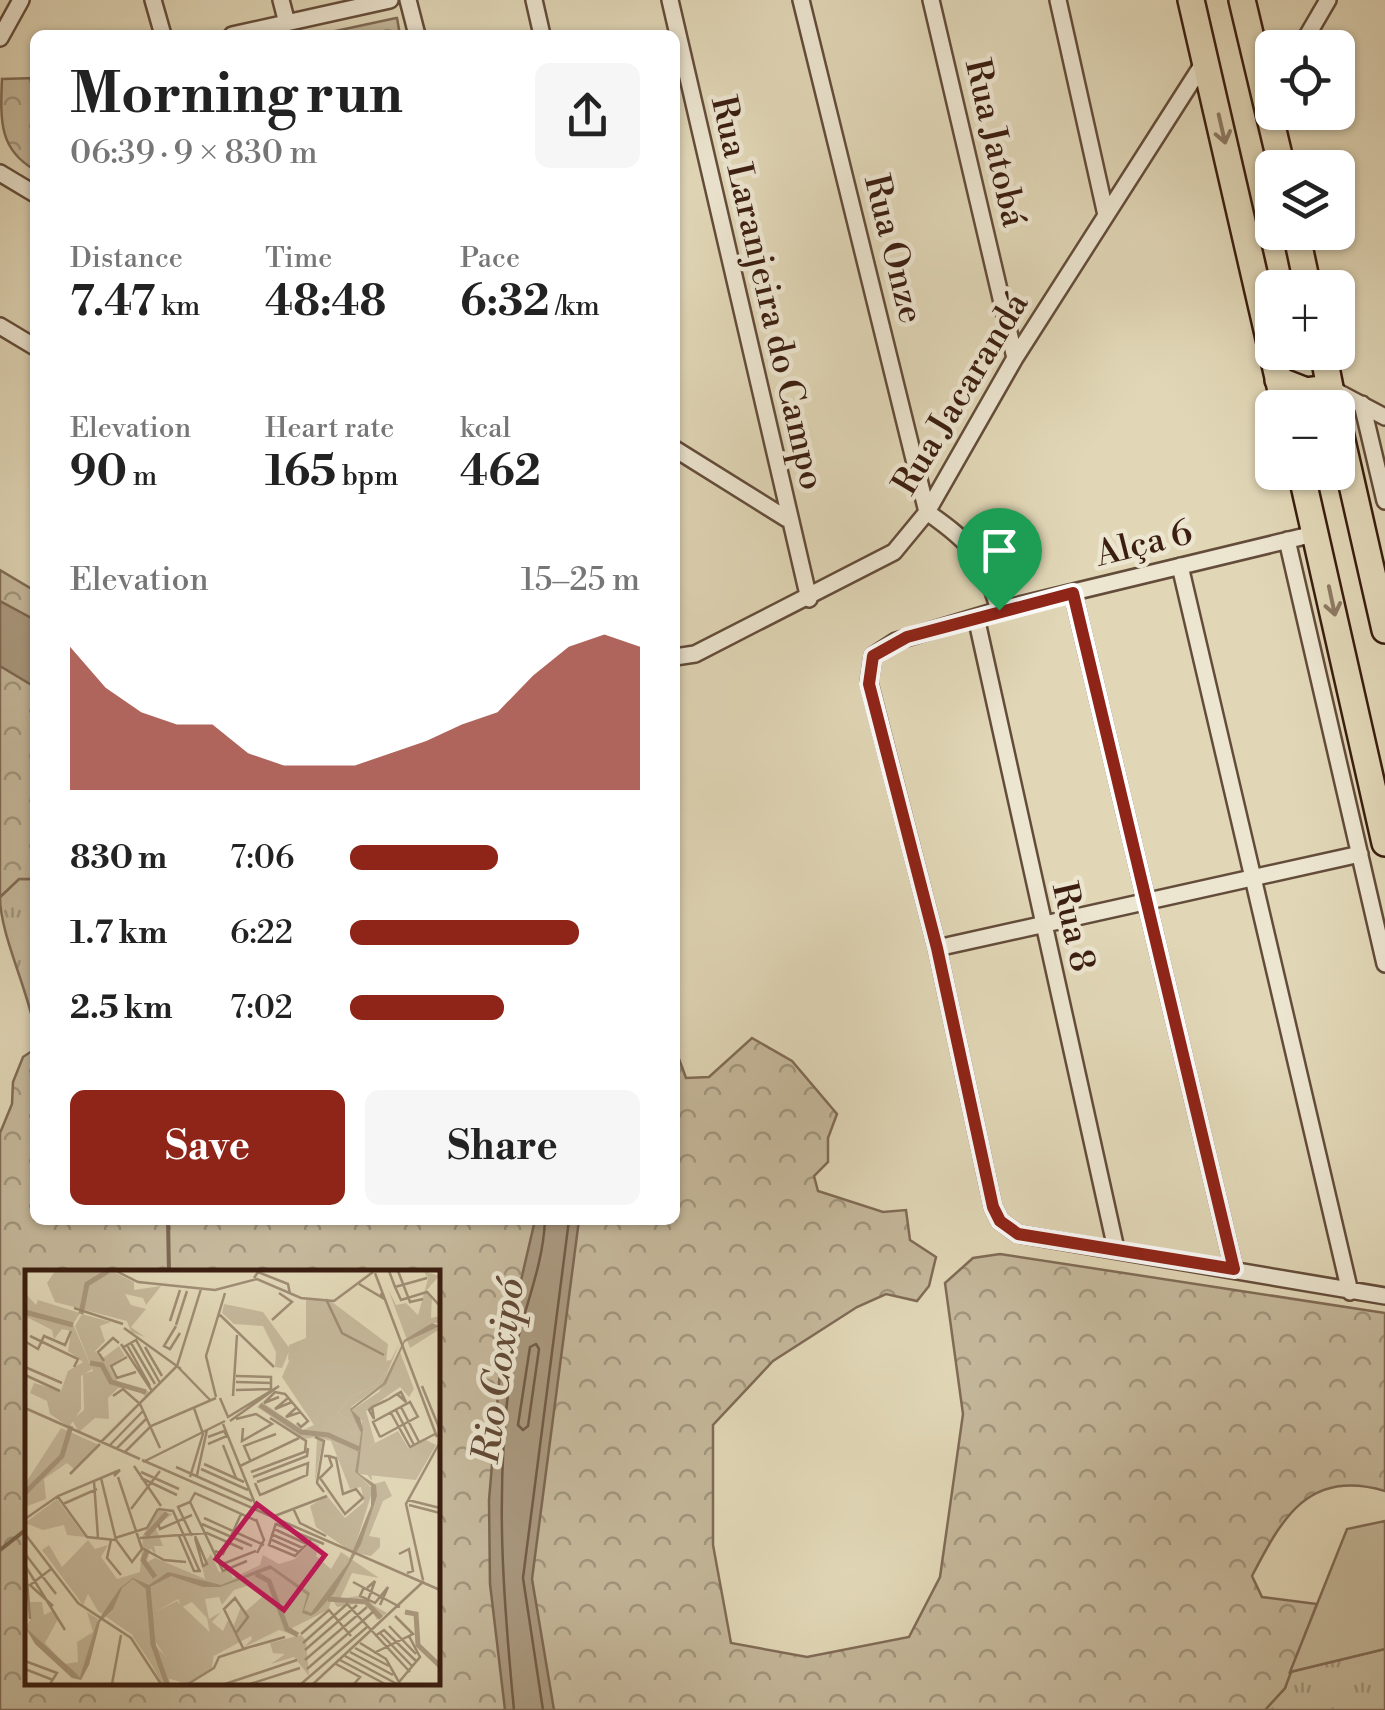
<!DOCTYPE html>
<meta charset="utf-8">
<style>
body{margin:0;font-family:"Libre Bodoni",serif;background:#f6f6f6;color:#222;height:100vh;display:flex;flex-direction:column;font-size:38px;white-space:nowrap}
*{box-sizing:border-box;margin:0}
p{font-size:32px;color:#767676}
.icon{flex:none;width:55px;height:55px;fill:none;stroke:currentColor;stroke-width:2;stroke-linecap:round;stroke-linejoin:round}
.map{position:relative;flex:1;overflow:hidden}
.sheet{position:absolute;left:30px;top:30px;width:650px;height:1195px;display:flex;flex-direction:column;background:#fff;border-radius:15px;box-shadow:0 2px 8px #0004}
.sheet>*{flex:none}
.controls{position:absolute;left:1255px;top:30px;display:grid;gap:20px}
.controls a{display:grid;place-items:center;width:100px;height:100px;border-radius:15px;background:#fff;box-shadow:0 2px 8px #0004;font-size:50px}
.pin{position:absolute;display:grid;place-items:center;width:85px;height:85px;color:#fff;margin:-102px -42px;border-radius:50% 50% 50% 0;rotate:-45deg;box-shadow:0 0 10px #0007}
.pin .icon{rotate:45deg}
.round{display:grid;place-items:center;flex:none;width:105px;height:105px;border-radius:15px;background:#f6f6f6}
.overview{display:flex;align-items:center;justify-content:space-between;height:170px;padding:0 40px}
h1{font-size:55px;font-weight:700;line-height:75px}
.figures{display:grid;grid-template-columns:repeat(3,1fr);gap:15px;height:170px;padding:10px 40px}
.figures div{display:grid;align-content:center}
.figures b{font-size:42px;font-weight:700}
.figures small{font-size:28px;font-weight:400}
.figures p{font-size:28px}
.chart{height:280px;padding:20px 40px}
.chart p{display:flex;justify-content:space-between}
.chart svg{width:100%;height:180px;margin-top:10px;fill:#8f2418;opacity:.7}
.cta{display:flex;gap:20px;margin-top:auto;padding:20px 40px}
.cta a{flex:1;height:115px;border-radius:15px;background:#8f2418;color:#fff;font-size:40px;font-weight:700;line-height:115px;text-align:center}
.cta a+a{background:#f6f6f6;color:#222}
ul{padding:0 40px;list-style:none;font-size:32px}
li{display:grid;grid-template-columns:160px 120px 1fr;align-items:center;height:75px}
li i{height:25px;border-radius:12px;background:#8f2418}
.map>svg:first-child{display:block}
.grass{fill:url(#grass-tufts);stroke:#806b56;stroke-width:2.5}
.forest{fill:url(#forest-crowns);stroke:#806b56;stroke-width:2.5;fill-rule:evenodd}
.park{fill:#c5b89b;stroke:#806b56;stroke-width:2.5}
.water{fill:#a9987e;stroke:#7d6752;stroke-width:2.5}
.lines{fill:none;stroke-linecap:round;stroke-linejoin:round}
.shore{stroke:#725b47;stroke-width:2.5}
.stream{stroke:#7d6752;stroke-width:4}
.minor-casing{stroke:#644c3a;stroke-width:20}
.primary-casing{stroke:#3b1e10;stroke-width:30}
.minor{stroke:#ece5d0;stroke-width:15}
.primary{stroke:#e1d7b7;stroke-width:25}
.oneway{stroke:#8e7a64}
.route-casing{stroke:#fff;stroke-width:20}
.route{stroke:#8f2418;stroke-width:12}
.labels{text-anchor:middle;dominant-baseline:central;stroke-width:9;stroke-linejoin:round;paint-order:stroke}
.street-label{font-size:35px;fill:#3b1e10;stroke:#ece5d0}
.water-label{font-size:38px;font-style:italic;fill:#624936;stroke:#ece5d0}
.inset-river{fill:none;stroke:#a9987e;stroke-width:5}
.inset-road{fill:none;stroke:#9f8d74;stroke-width:2.5}
.view{fill:#c2185b;fill-opacity:0.15;stroke:#c2185b;stroke-width:5}
.inset-edge{fill:none;stroke:#3b1e10;stroke-width:5}
</style>
<div class="map">
<svg width="1385" height="1710" viewBox="0 0 1385 1710">
<defs>
<pattern id="grass-tufts" width="24" height="20" patternUnits="userSpaceOnUse" patternTransform="scale(2.5)"><rect width="24" height="20" fill="#c5b89b"/><path d="M3 7l-1-3M5 7V3M7 7l1-3M15 17l-1-3M17 17v-4M19 17l1-3" fill="none" stroke="#a1957d"/></pattern>
<pattern id="forest-crowns" width="20" height="18" patternUnits="userSpaceOnUse" patternTransform="scale(2.5)"><rect width="20" height="18" fill="#c5b89b"/><path d="M2 6a3 3 0 1 1 6 0M12 15a3 3 0 1 1 6 0" fill="none" stroke="#a1957d"/></pattern>
</defs>
<rect width="100%" height="100%" fill="#e1d7b7"/>
<filter id="stains"><feTurbulence type="fractalNoise" baseFrequency=".002" numOctaves="4"/><feColorMatrix values="0 0 0 0 .2 0 0 0 0 .09 0 0 0 0 .02 0 0 0 .5 -.17"/></filter>
<radialGradient id="worn" r=".72"><stop offset=".6" stop-color="#630" stop-opacity="0"/><stop offset="1" stop-color="#630" stop-opacity=".3"/></radialGradient>
<!-- grass -->
<path class="grass" d="M19,879H35V1030C27,987 0,934 0,897Z
M1385,1649V1710H1265L1285,1688L1290,1672Z"/>
<!-- forest -->
<path class="forest" d="M397,18L400,35H317L396,18Z
M35,78V170C0,150 0,123 2,79Z
M0,570L35,591V879H19L0,897Z
M752,1038L792,1061L837,1114L828,1138V1162L814,1176L818,1191L883,1212L906,1210L910,1240L936,1257L929,1286L917,1301L886,1294L857,1307L773,1361L713,1425V1545L731,1643L807,1657L909,1637L940,1577L963,1414L945,1283L973,1258L1000,1254L1385,1313V1491C1309,1468 1282,1518 1252,1576L1262,1597L1317,1604L1285,1688L1265,1710H0V1133L12,1104L13,1082L23,1057L35,1049V1220H675V1048L686,1078L709,1077ZM28,1272H438V1682H28Z"/>
<!-- park -->
<path class="park" d="M1385,1521V1649L1290,1672L1347,1529Z"/>
<!-- water -->
<path class="water" d="M0,601L35,620V687L0,666Z
M535,1220H579L532,1579L554,1710H505L490,1584L489,1500L500,1371Z"/>
<g class="lines">
<!-- shore -->
<path class="shore" d="M536,1344L539,1349L528,1426L523,1430L518,1425L530,1347Z
M514,1710C503,1596 495,1491 510,1376C517,1323 543,1273 545,1220
M543,1710L523,1578L569,1220"/>
<!-- stream -->
<path class="stream" d="M168,1220L169,1272
M0,1550L28,1528"/>
<defs>
<path id="minor" d="M153,0L163,35
M281,0L287,23
M408,0L417,35
M534,0L542,35
M670,0L809,599
M801,0L927,512C973,544 983,557 999,610
M931,0L1015,358
M1058,0L1106,215
M232,35L390,0
M0,38L21,0
M1300,48L1328,0
M0,173L35,194
M0,326L35,347
M1330,388L1385,417
M1362,404L1385,501
M675,449L787,519
M1318,533L999,610L896,641L873,656L869,683L937,948L993,1207L1000,1221L1018,1234L1385,1296
M1287,540L1385,964
M1180,566L1350,1292
M1073,593L1234,1269
M976,617L1116,1249
M675,657L695,654L894,552L927,512L1015,358L1206,59
M937,948L1360,854"/>
<path id="primary" d="M1191,0L1285,408
M1242,0L1282,168
M1296,232L1308,288
M1323,352L1334,408
M1278,380L1306,391L1330,388
M1338,423L1385,630
M1301,472L1385,843"/>
</defs>
<!-- minor casing -->
<use href="#minor" class="minor-casing"/>
<!-- primary casing -->
<use href="#primary" class="primary-casing"/>
<!-- minor -->
<use href="#minor" class="minor"/>
<!-- primary -->
<use href="#primary" class="primary"/>
</g>
<!-- one-way arrows -->
<defs><path id="oneway-shaft" d="M-6 0H5M1.5-3L5.5 0L1.5 3" fill="none" stroke-width="1.6" stroke-linecap="round" stroke-linejoin="round" transform="scale(2.5)"/></defs>
<g class="oneway">
<use href="#oneway-shaft" transform="translate(1222 129) rotate(77)"/>
<use href="#oneway-shaft" transform="translate(1332 601) rotate(78)"/>
</g>
<g class="lines">
<defs>
<path id="route" d="M1073,593L1234,1269L1018,1234L1000,1221L993,1207L937,948L869,684L873,656L907,637Z"/>
</defs>
<!-- route casing -->
<use href="#route" class="route-casing"/>
<!-- route -->
<use href="#route" class="route"/>
</g>
<g class="labels">
<!-- street labels -->
<g class="street-label">
<text transform="translate(995 143) rotate(77)">Rua Jatobá</text>
<text transform="translate(893 249) rotate(76)">Rua Onze</text>
<text transform="translate(767 293) rotate(77)">Rua Laranjeira do Campo</text>
<text transform="translate(961 394) rotate(-59)">Rua Jacarandá</text>
<text transform="translate(1144 544) rotate(-14)">Alça 6</text>
<text transform="translate(1073 927) rotate(77)">Rua 8</text>
</g>
<!-- water labels -->
<g class="water-label">
<text transform="translate(499 1371) rotate(-82)">Rio Coxipó</text>
</g>
</g>
<!-- overview -->
<g transform="translate(25 1270)">
<rect width="415" height="415" fill="#e1d7b7"/>
<path d="M281,28L307,32L363,74L360,102L352,115L326,127L313,142L331,156L330,168L301,130L293,134L263,89L264,75L281,68ZM57,44L86,52L75,56L80,71L70,81L77,89L94,76L100,86L84,96L92,111L125,122L121,127L110,118H93L83,128L84,149L70,148L54,162L47,150L59,140L58,104L68,101L50,56ZM152,331L191,368L187,398L162,414L139,407L141,387L129,370L130,342Z" fill="#c5b89b"/>
<path d="M30,1L89,2L109,12V20L136,16L121,35L118,28L100,24L106,35L121,39L106,57L120,67L106,62L102,51L30,32L22,13ZM399,1L414,6L400,22L407,26L406,48L415,46V53H407L385,69L406,55L415,59L385,78L363,19L371,35L381,33L393,45L403,9ZM0,23L11,35L13,30L55,43L48,54L67,99L56,106V139L44,157L25,144L22,131L5,123L9,113L36,121L43,101L58,92L43,81L46,61L37,59L29,69L27,60L0,46ZM199,34L238,42L265,79L257,98L250,97L251,82L238,56L209,54L197,43ZM375,72L358,113L326,137L336,163L330,202L348,219L328,283L291,257L285,236L302,226L320,248L339,232L336,217L325,219L306,171L298,169L290,212L292,167L279,169L232,137L237,132L278,160L289,155L257,107L268,82L293,133L301,129L330,168L331,156L313,142L326,127L352,115L360,102L358,91L366,90ZM375,82L389,119L384,127L375,117L341,141L350,173L344,176L347,211L333,192L337,151L327,140L354,122ZM36,158L74,175L49,199L42,193L19,209L21,229L0,237V214ZM360,211L367,226L358,231L344,266L355,268V277L346,286L331,283L352,226L349,214ZM32,229L60,267L42,265L39,255L18,260L0,253ZM133,240L148,244L130,256L138,276H129L131,285L125,278L122,292L130,288L180,309L177,296L186,284L194,302L204,300L208,308L235,295L238,285L254,294L270,289L287,271L294,275L291,286L306,299L316,282L354,308L327,303L315,329L332,326L362,343L352,350L342,332L312,337L307,329L303,340L267,358L272,366L254,360L219,377L227,369L226,366L189,386L182,348L167,332L157,337L153,329L130,342L131,376L141,387L145,414H137L121,384L126,378L73,341L63,324L58,335L17,280L24,275L37,297L63,270L70,279L83,275L76,287L92,309L115,302L118,265ZM228,314L237,327L221,341L216,337L208,357L203,350L198,361L187,352L196,342L184,349L180,329L194,327L197,335L209,320ZM4,332H17L19,345L29,340L33,349L20,373L39,394L53,392L52,372L68,362L62,342L73,349L56,406L48,405L0,357L6,349ZM276,365L281,370L284,406L269,387L246,394L260,384L248,383L245,373Z" fill="#c5b89b" fill-rule="evenodd"/>
<path d="M373,161L384,179L401,170L411,175L391,210L333,204L335,181ZM107,343H124L127,395L108,367Z" fill="#c5b89b"/>
<path d="M407,53L415,56L380,72L361,114L327,140L335,148L338,159L333,203L351,215L352,226L336,274L309,323L292,342L286,346L277,343L282,325L246,299L195,317H178L146,306L121,319L108,309L97,318L88,339L75,352L64,395L56,410L47,408L10,374L0,357L55,407L72,352L95,318L108,308L124,315L143,302L196,315L245,295L285,323L279,340L286,343L323,293L346,236V216L330,202L336,163L325,139L358,113L379,70Z" fill="#a9987e"/>
<path class="inset-river" d="M0,42L48,55M56,44L62,14L83,1M65,93L77,95L86,112L121,122M235,135L276,162L303,165L334,179M0,223L37,186L46,156M121,266L142,243M122,281L118,290L130,307M231,304L244,311L262,359L273,365M123,317L128,374L142,414M303,329L341,332L356,348M380,342L391,344L393,375L415,396"/>
<path class="inset-road" d="M91,1L113,12L190,20L232,9L276,28L309,31L348,2M364,1L370,17L402,8M373,1L385,32L398,29M350,3L412,167M229,8L233,2L263,14L265,24M334,14L358,28L356,23M370,17L376,30L402,22L415,36M301,29L317,63L359,85M49,38L98,54M193,43L249,97M247,50L267,32L254,23M145,51L155,20M151,55L162,21M151,56L139,76L145,79L155,63M99,58L156,99M5,66L53,89L49,97M1,72L13,79L19,66L40,75L46,61M106,73L130,114M96,74L127,121M102,75L125,116M120,77L137,106M97,78L111,70L135,113M102,87L86,96L92,108L111,102M79,91L73,82L88,68L94,73M0,97L37,113M153,97L186,131M0,105L35,121M211,112L246,113M397,116L415,160M211,120L246,119V107L211,106M88,126L98,119L115,134L135,178M208,126L212,65M191,127L181,86L200,23M254,127L239,133L250,122L260,124L283,151L276,157L272,153M195,128L203,147L254,116L205,151M263,128L250,139L267,132M272,137L261,147L276,142M347,137L349,149L344,140L347,137L360,131L364,129L372,124L376,122L381,132L372,124M376,137L394,172M0,138L115,189M371,140L389,175M366,143L385,177L410,164M245,148L281,171L280,181M211,149L231,144L247,154L217,171L218,158M198,154L233,241M183,167L199,161L202,166L183,174M290,167L299,171L292,213L299,222M355,167L348,152L385,132L393,147M355,167L394,146M76,172L152,96L176,19M85,175L118,141M198,175L211,208M91,179L122,148M100,182L126,156L191,128M299,186H304L310,188H311L318,224L331,219L338,228L320,244L295,208L307,196L304,187M117,190L415,320M225,190L219,176L251,164M118,192L200,151M179,194L219,212M109,196L136,236M215,196L274,168M151,197L227,231M176,199L223,220M116,202L154,219M226,202L282,181M45,204L75,174M172,205L182,160M93,207L117,279M165,207L178,164L169,138M228,207L282,186L283,178M76,208L91,270L107,292L117,279M116,208L152,225M69,211L73,268M230,213L235,225L240,223L282,205L283,193L232,212M33,227L62,267L90,270M383,230L415,238M165,232L170,223L232,251M165,232L195,295M165,232L153,237L167,266M38,234L72,219M384,235L415,243M268,238L275,253L301,266M106,239L135,201M133,239L148,241L175,302M247,247L302,226M179,248L239,275M0,249L33,226L95,200L89,206M231,249L239,270L232,283M251,253L244,275L270,286L286,270M133,254L135,259L167,245M177,254L227,276M251,254L299,274M249,259L282,274M0,264L53,333L106,368L136,414M246,264L278,278M154,266L169,301H176M170,266L182,294L178,296L170,268M90,268L122,258L133,239M115,268L182,263L218,279M245,269L274,282M86,270L82,288L96,305M117,278L139,290L161,292M190,281L198,284L216,244M0,284L5,349M374,284L384,279L388,301L382,303M1,285L31,324M195,295L231,281M195,295L198,301L222,291M1,297L40,360M26,299L5,315L28,336M398,310L381,234L415,172M328,312L375,337M339,317L335,326L350,333L363,317L355,335M342,318L350,311L343,330M364,356L391,384M211,363L223,347L210,328L199,339L218,378M355,363L388,397M276,364L304,340L326,366M350,366L359,360L392,392M278,373L322,334L385,402M335,373L361,389L375,414M330,378L364,396M218,379L260,367M280,380L332,335M325,382L368,405M349,383L388,364L370,346M320,386L372,414M280,390L342,337M315,390L360,414M0,391L32,403L25,414M311,394L335,407L329,414M0,399L28,410M282,399L349,341M374,412L395,387L384,366M87,414L96,365M163,414L189,398L194,387L222,378M200,414L272,390M225,414L275,398M276,414L342,357M288,414L399,311"/>
<path class="view" d="M232,234L300,285L259,340L191,289Z"/>
<rect width="415" height="415" class="inset-edge"/>
</g>
<rect width="100%" height="100%" filter="url(#stains)"/>
<rect width="100%" height="100%" fill="url(#worn)"/>
</svg>
<div class="controls">
<a><svg class="icon" aria-label="locate" viewBox="0 0 24 24"><circle cx="12" cy="12" r="6"/><path d="M12 2v4M12 18v4M2 12h4M18 12h4"/></svg></a>
<a><svg class="icon" aria-label="layers" viewBox="0 0 24 24"><path d="M12 4l9 5-9 5-9-5zM3 14l9 5 9-5"/></svg></a>
<a>+</a>
<a>−</a>
</div>
<div class="pin" style="left:999px;top:610px;background:#1e9e55"><svg class="icon" aria-label="arrive" viewBox="0 0 24 24"><path d="M6 21V4h12l-3 4 3 4H6"/></svg></div>
<section class="sheet">
<div class="overview"><div><h1>Morning run</h1><p>06:39 · 9 × 830 m</p></div><a class="round"><svg class="icon" aria-label="share" viewBox="0 0 24 24"><path d="M12 15V3M7 8l5-5 5 5M5 13v7h14v-7"/></svg></a></div>
<div class="figures">
<div><p>Distance</p><b>7.47<small> km</small></b></div>
<div><p>Time</p><b>48:48</b></div>
<div><p>Pace</p><b>6:32<small> /km</small></b></div>
</div>
<div class="figures">
<div><p>Elevation</p><b>90<small> m</small></b></div>
<div><p>Heart rate</p><b>165<small> bpm</small></b></div>
<div><p>kcal</p><b>462</b></div>
</div>
<div class="chart"><p><span>Elevation</span>15–25 m</p>
<svg viewBox="0 0 160 44" preserveAspectRatio="none"><path d="M0 44V9L10 19L20 25L30 28L40 28L50 35L60 38L70 38L80 38L90 35L100 32L110 28L120 25L130 16L140 9L150 6L160 9V44z"/></svg>
</div>
<ul>
<li><b>830 m</b>7:06<i style="width:51%"></i></li>
<li><b>1.7 km</b>6:22<i style="width:79%"></i></li>
<li><b>2.5 km</b>7:02<i style="width:53%"></i></li>
</ul>
<div class="cta"><a>Save</a><a>Share</a></div>
</section>
</div>
